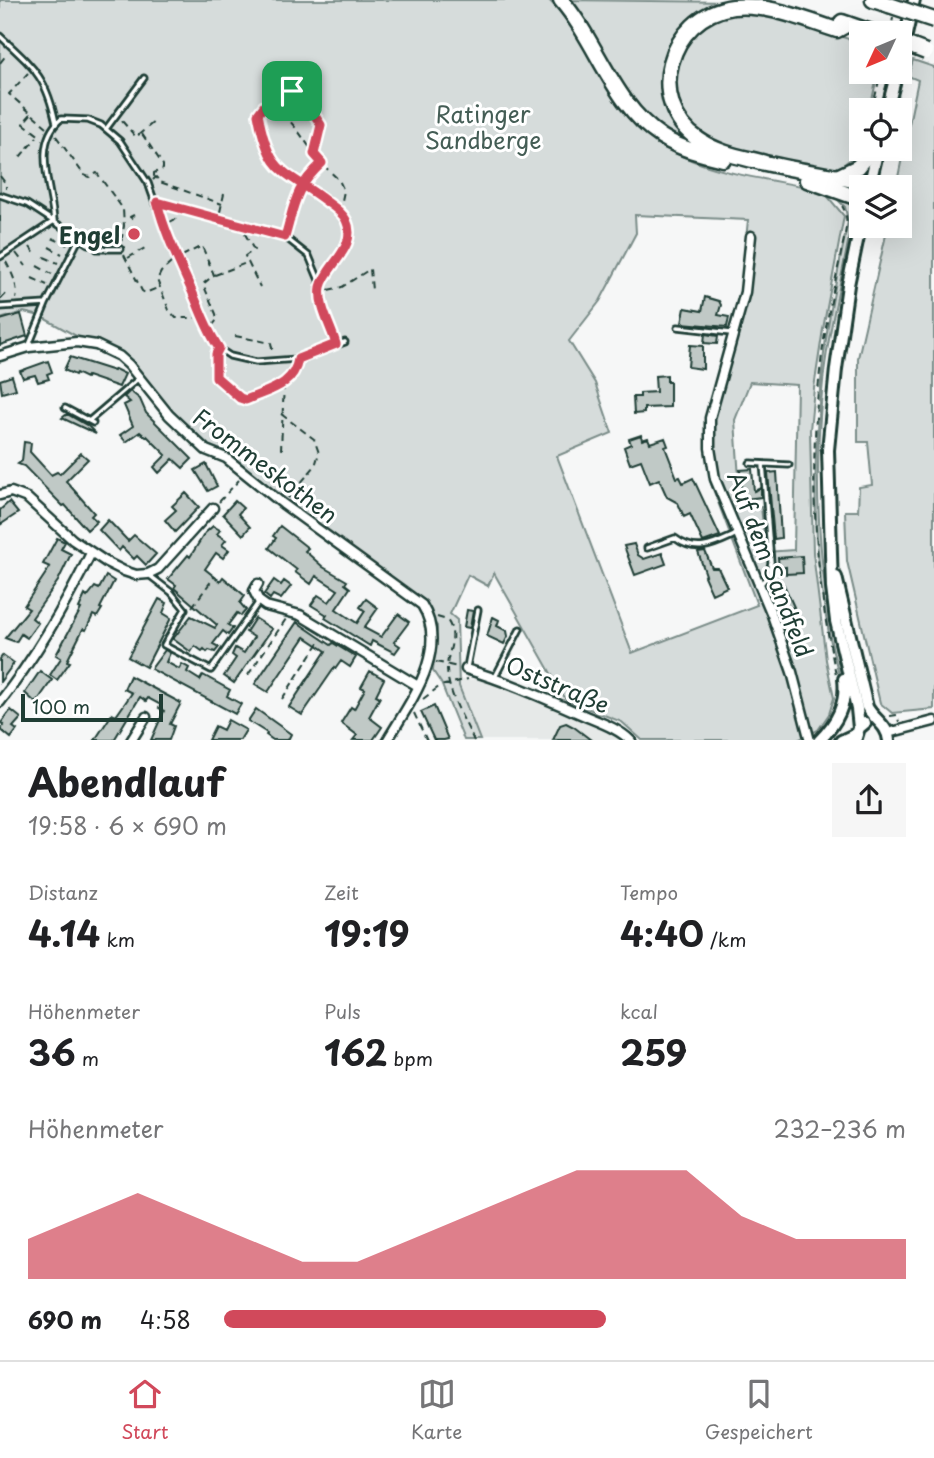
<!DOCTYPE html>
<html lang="de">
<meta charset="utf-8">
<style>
body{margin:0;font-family:"Playpen Sans",sans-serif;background:#f6f6f6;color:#202124;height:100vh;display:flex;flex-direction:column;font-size:26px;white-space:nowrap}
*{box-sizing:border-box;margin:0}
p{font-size:23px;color:#757577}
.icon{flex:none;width:38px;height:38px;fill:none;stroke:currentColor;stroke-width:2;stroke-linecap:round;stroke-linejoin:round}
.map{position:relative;height:740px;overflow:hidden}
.panel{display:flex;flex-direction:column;background:#fff;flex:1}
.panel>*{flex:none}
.needle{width:46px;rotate:226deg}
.controls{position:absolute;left:849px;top:21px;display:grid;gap:14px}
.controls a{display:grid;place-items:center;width:63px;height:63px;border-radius:0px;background:#fff;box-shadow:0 7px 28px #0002;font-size:35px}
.scale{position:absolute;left:21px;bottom:18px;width:142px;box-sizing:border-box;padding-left:7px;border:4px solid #1f3d34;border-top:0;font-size:19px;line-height:24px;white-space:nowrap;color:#1f3d34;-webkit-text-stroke:5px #fff;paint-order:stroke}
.pin{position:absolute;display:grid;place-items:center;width:60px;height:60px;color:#fff;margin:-30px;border-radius:14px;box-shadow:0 4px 10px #0006}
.round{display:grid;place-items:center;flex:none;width:74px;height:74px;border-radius:0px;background:#f6f6f6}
.head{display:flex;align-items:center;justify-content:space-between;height:119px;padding:0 28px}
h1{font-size:38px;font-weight:700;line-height:52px}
.figures{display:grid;grid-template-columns:repeat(3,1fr);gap:10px;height:119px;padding:7px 28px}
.figures div{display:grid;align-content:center}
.figures b{font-size:35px;font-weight:700}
.figures small{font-size:19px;font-weight:400}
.figures p{font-size:19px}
.chart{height:196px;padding:14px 28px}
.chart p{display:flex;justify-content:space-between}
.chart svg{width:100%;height:126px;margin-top:7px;fill:#d1495b;opacity:.7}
ul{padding:0 28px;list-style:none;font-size:23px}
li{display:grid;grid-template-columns:112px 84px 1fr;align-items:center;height:52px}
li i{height:18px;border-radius:9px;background:#d1495b}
.tab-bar{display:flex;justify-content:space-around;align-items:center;height:98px;border-top:2px solid #e0e0e0;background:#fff;font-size:19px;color:#757577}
.tab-bar a{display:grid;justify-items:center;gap:4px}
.tab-bar .active{color:#d1495b}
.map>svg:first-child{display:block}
.built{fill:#e6e9e8}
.green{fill:#d6dcdb;stroke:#7a8c88;stroke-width:2;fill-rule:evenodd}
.building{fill:#c0c9c6;stroke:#1f3d34;stroke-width:2}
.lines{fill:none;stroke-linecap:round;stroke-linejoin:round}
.lane-casing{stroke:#1f3d34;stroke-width:9}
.street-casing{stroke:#1f3d34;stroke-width:13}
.secondary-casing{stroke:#1f3d34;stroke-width:16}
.highway-casing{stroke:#1f3d34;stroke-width:19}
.path{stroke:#1f3d34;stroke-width:2;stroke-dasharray:7 5;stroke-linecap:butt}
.lane{stroke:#fff;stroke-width:3.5}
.street{stroke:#fff;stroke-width:8}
.secondary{stroke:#fff;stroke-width:10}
.highway{stroke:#fff;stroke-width:14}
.highway-bridge-casing{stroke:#1f3d34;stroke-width:19;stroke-linecap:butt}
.highway-bridge{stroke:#fff;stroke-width:14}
.route-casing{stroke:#fff;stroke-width:14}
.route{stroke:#d1495b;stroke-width:9}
.poi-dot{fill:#d1495b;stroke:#fff;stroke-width:2.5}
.labels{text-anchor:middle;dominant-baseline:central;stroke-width:6;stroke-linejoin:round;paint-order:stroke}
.park-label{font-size:23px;fill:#445d55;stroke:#fff}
.poi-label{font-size:23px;font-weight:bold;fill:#1f3d34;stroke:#fff;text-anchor:end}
.street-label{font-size:23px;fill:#1f3d34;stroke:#fff}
</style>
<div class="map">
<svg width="934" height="741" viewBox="0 0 934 741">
<rect width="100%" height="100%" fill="#f6f7f7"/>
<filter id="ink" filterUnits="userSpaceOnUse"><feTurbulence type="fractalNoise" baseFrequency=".0143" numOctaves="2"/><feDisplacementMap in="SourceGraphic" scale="14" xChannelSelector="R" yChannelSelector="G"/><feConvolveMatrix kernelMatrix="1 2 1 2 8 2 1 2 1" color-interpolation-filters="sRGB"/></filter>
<g filter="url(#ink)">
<!-- built -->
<path class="built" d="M479,673L495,677L631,740H480L458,680L476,679Z"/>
<!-- green -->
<path class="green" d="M0,0H549C556,8 565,15 570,24C589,52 602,84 623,111C670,170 742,174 811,188L825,193L844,216L823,329L814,388L810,430L813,553L826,660L834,698L829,714L818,730L798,740H642L622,722L566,700L494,573L488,586L468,575L450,614L457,620L459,686L480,740H464L441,683L433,671L437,626L422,605L188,434L129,365L40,316L24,312L0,319ZM635,215L748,220L740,295L705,421L706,451L710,481L757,605L632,653L557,456L612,433L595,383L569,341L600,301L636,233ZM750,382L797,385L794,550L766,552L761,507L741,508L735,420Z
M565,0L734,2L689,23L667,99L705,147L674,140L639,111Z
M730,10L763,11L861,43V72H878L870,110H861V143L854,156L836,171L792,165L712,144L688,124L677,104L674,71L677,55L696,28Z
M913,60L934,67V709L892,713L880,703L847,561L845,511H858L859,487L872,485L868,442H858V358L888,226H900V187H896L918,80L908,76Z
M835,197C846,200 852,202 853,213C844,273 827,332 822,392C813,486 819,582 841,674L839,675C811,575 811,465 823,362C828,315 839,268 848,221L845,207Z"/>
<!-- building -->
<path class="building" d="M705,297L719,301L721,305L718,315L729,317L727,327L682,323L685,308L702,311Z
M21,314L27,336L0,345V320Z
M705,334L718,336L717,344L704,343Z
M690,345L703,346V369L688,367Z
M70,357L114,371L115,369L125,374L119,387L87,376L86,378L76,373L75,375L64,370Z
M48,361L52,372L47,374L49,379L38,382L35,375L23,378L20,371Z
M667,375V382H670V407L644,408V413L634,414L633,397H640V393L656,392L655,376Z
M12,376L16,389L2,393L0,380Z
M130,391L140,399L146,413L192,459L183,468L173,459L159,473L154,467L166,455L147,436L146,437L140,432L126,442L120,435L133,426L124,405L130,402L124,397Z
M67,414L88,426L96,434L62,418Z
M641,435L642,440L648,438L650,443L665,438L668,446L665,447L677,478L680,477L683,483L693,478L720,536L703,542L690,514L684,517L678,503L667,497L659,479L650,483L641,460L630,464L624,447L631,444L629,439Z
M24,442L31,443L30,452L51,475L57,472L60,474L81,453L88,459L66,481L94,513L91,516L97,521L87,530L65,505L63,506L24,466L18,464L22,461Z
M206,464L217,486L208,491L195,470Z
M752,469L754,491L761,488V497L738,500L742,497L740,470Z
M777,472L781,538L774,539L768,473Z
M186,493L199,507L175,532L165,520L176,510L172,506Z
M235,501L243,508L238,514L250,527L243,535L223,514Z
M9,502L18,513L0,525V510Z
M108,520L128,541L134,535L156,554L146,565L137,556L134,559L122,547L119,551L99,530Z
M213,526L220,530L217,534L226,540L222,545L229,550L223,558L216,553L205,569L220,581L223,577L245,596L240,603L246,610L241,616L237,613L228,625L233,628L228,635L223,631L213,644L219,647L215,652L209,650L207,652L204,649L202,651L195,646L191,652L173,639L191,616L215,628L217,625L174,588L176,585L168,579L188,555L190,557L205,533Z
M280,526L308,548L305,551L323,567L347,581L345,584L350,588L336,609L357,623L365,611L360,607L366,599L378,608L364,628L381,637L398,614L409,622L394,642L400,646L395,653L372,641L370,646L325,618L327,615L311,605L318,595L329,602L338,590L316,576L311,584L295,572L297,570L269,548L276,538L273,536Z
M57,538L65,542L61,549L71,554L58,581L32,618L38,623L27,638L21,634L16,642L5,638L29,609L24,606L50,567L43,564Z
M634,544L638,555L644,559L662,553L666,564L635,575L624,546Z
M705,551L712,568H718L727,587L712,594L704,576L706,575L698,552Z
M802,556L803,573L786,574V567L779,568L778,558Z
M106,576L114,581L100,608L102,609L97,617L93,615L86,630L83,629L67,661L70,662L57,680L50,675L61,658L56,655L81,609L79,608L85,595L87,597L95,587L99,589Z
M274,580L281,585L284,581L291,586L281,599L273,595L270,599L264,594Z
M784,585L794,607L787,610L777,588Z
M159,599L167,603L163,613L171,618L146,667L128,657Z
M467,610L473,611L470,628L464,627Z
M493,617L499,620L497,626L507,631L508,636L504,644L487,636Z
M255,618L272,629L234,683L224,676L236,658L232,655L235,648L244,653L254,637L246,632Z
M297,622L331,645L333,643L356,657L350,667L341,661L336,668L335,667L302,715L289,707L326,651L305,637L268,692L255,684Z
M165,650L170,653L166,662L179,669L182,664L189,668L187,672L200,680L203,675L230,690L227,696L241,704L235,714L151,669Z
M3,655L14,663L0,682V659Z
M40,671L52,680L36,703L25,693Z
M370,671L384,679L376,695L380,697L369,717L382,727L373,740H353L357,735L341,723L351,707L354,709L365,689L361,687Z
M130,676L181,703L170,724L174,726L169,740H151L164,711L159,708L161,705L148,698L146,701L140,697L114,740H95L112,714L116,716L132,693L124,689Z
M434,706L448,739L444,740H434L421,712Z
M256,709L291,734L288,740H273L266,735L267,733L248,721Z
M11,710L21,718L13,727L17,730L11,738L0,729L4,725L1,723Z
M228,720L246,730L240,740H208L215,726L223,730Z
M566,723L574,727L591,740H553L560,725Z"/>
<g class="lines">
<defs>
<path id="lane" d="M0,36C34,68 46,76 56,123
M106,129L144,78
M0,195L27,204L88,244
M157,202L285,237L309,256L321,285V301L336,344
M97,249H121
M0,257L54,221C52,189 31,144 61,119L88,120L101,125L120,141L148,183L171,248L192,291L202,318L221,350L230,356L256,362L297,359L345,342
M0,307L46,304L79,239
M678,327L731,333
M29,345L46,304
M65,408L93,423
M90,420L139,378
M750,463L789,465
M647,548L675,538C697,555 715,544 737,534
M149,575L171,592L185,609L164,645L211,670L258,603
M761,584L769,574L771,562L763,464
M467,667L478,610
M495,677L520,629"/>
<path id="street" d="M751,236L745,292L710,418V448L715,479L772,615L792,672L810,741
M0,356L29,347L77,342L96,345L119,356L129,365L169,415L206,450L226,458L283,504L422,605C450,650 410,702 387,741
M0,495L11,492L27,498L73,540L106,562L124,571L136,575L148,574L158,569L213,508
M258,584L254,591L259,601L266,606L300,615L418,686
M466,669C506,681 544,698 583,715C599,722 618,728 631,741
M0,702C37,655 65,606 91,553
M888,733L934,721
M131,741L146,717"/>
<path id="secondary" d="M900,61L914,0
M887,110L897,72
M869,187L878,149
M836,577L867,707C874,720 888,725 889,741
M859,728L857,709L836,621L832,588L828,450L836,369L848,285L861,222
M819,741C837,723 847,704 844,679
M841,741L856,734
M855,741L859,728L865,723"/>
<path id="highway" d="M561,0C598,43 613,105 662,137C681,149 702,154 723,159
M873,0L889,5
M842,22L874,33
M848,24L837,30C805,20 767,3 733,7C668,16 644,103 699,140C719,154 742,157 765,163C800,171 835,176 870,183
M837,177L858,167L873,149
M807,180L861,199"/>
</defs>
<!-- lane casing -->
<use href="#lane" class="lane-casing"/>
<!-- street casing -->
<use href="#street" class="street-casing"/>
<!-- secondary casing -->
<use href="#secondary" class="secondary-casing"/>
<!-- highway casing -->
<use href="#highway" class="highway-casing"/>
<!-- path -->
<path class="path" d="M890,33L893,18
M0,63L7,54
M28,73L9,94L47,127
M277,107L279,100L292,91L300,93L321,125L314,154
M872,110L881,72
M31,114L23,123L41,137
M122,121L136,137L155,121
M142,134L163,165V169L154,173V178
M56,136L84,175L89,177L97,173L123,209L124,226L121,243
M20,157L37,137
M323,165L339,180L344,191L340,210
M0,176L6,184V189
M153,180L156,177L160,182L222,204
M220,212L224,194
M134,215L130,217L135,221
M0,216V222
M170,222L179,217
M288,229C296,198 297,186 322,163C305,144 293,117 270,105L264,106L258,115C261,133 263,150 275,165C295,188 359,204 347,242C344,255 333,268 325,279
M245,234L254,250L245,256L260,287
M52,238L67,245
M30,247L35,254
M49,247L62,254
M16,253L26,266
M124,255L142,291L145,293L160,287
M182,256L202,246L214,275L203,284L216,314L217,320L213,325
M44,257L58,263
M128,258L145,248
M6,262C12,273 19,287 16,299
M171,263L161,272L157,280L169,310L176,318H195
M37,266L52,274
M215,275L249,262
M32,278L47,285
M328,290L342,287L370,269L372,290
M1,299L6,294
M235,336L271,343L273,353
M216,354V377L240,398L246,400C264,392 289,387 296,367
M284,384L281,449H286
M281,414L314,439L319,453L315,466L288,498
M219,502L239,480
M192,607L215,576
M437,617L447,620C459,637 447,651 447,668C447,692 464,719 474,741
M436,662L458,667
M836,674C812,566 808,456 823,347C827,317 834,287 840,258C842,245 848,228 846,216C846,214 843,207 842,206
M248,675L286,619
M282,699L322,638
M423,699L440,686L468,679
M414,713L427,741
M890,716L897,715L899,722"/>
<!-- lane -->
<use href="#lane" class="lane"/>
<!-- street -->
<use href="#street" class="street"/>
<!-- secondary -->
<use href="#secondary" class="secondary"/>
<!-- highway -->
<use href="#highway" class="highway"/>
<defs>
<path id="highway-bridge" d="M889,5L934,20
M900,42L926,52"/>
</defs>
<!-- highway-bridge casing -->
<use href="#highway-bridge" class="highway-bridge-casing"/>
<!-- highway-bridge -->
<use href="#highway-bridge" class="highway-bridge"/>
</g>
</g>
<g class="lines" filter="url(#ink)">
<defs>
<path id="route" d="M292,91L300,93L321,125L314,154L322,163C294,189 295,203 285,237L157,202C165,233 178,260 191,289C200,309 206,329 219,348L216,354V377L240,398L246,400C268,390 294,386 298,359L336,344C331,326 318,306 321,287C326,265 359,247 346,220C342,212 334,207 327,202C283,168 270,177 258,114L264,106L270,105L276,108L279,100L292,91"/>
</defs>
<!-- route casing -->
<use href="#route" class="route-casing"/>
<!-- route -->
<use href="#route" class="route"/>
</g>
<!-- markers -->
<circle class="poi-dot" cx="134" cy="234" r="7"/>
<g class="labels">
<!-- park labels -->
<g class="park-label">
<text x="483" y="113">Ratinger<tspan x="483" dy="26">Sandberge</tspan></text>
</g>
<!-- poi labels -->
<g class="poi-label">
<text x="120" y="234">Engel</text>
</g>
<!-- street labels -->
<g class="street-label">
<text transform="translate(266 465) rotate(37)">Frommeskothen</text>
<text transform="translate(771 564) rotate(69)">Auf dem Sandfeld</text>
<text transform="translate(558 684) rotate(23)">Oststraße</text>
</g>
</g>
</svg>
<div class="controls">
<a><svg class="needle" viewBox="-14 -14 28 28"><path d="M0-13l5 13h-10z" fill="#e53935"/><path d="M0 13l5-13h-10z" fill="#757577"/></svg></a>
<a><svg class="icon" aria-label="locate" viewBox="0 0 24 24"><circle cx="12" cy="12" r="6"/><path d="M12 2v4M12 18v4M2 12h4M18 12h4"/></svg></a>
<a><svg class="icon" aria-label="layers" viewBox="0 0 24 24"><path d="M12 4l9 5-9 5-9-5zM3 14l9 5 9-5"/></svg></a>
</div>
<div class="scale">100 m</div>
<div class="pin" style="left:292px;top:91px;background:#1e9e55"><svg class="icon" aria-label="arrive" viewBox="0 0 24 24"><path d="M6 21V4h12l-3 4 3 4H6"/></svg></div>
</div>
<section class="panel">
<div class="head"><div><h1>Abendlauf</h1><p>19:58 · 6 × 690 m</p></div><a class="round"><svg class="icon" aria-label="share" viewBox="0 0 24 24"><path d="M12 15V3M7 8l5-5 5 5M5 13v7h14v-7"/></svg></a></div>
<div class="figures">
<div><p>Distanz</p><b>4.14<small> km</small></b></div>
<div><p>Zeit</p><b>19:19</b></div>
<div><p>Tempo</p><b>4:40<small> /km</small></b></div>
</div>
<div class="figures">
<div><p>Höhenmeter</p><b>36<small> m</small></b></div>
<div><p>Puls</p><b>162<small> bpm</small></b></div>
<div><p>kcal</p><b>259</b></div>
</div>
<div class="chart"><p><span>Höhenmeter</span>232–236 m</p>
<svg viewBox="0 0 160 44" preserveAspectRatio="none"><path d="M0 44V30L10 22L20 14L30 22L40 30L50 38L60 38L70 30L80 22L90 14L100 6L110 6L120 6L130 22L140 30L150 30L160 30V44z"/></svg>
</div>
<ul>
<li><b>690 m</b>4:58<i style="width:56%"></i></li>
</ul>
</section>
<nav class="tab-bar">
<a class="active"><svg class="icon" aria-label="home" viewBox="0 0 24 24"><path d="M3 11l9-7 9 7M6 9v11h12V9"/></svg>Start</a>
<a><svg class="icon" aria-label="map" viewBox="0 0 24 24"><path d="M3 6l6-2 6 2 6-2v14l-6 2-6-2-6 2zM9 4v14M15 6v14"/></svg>Karte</a>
<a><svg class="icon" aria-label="saved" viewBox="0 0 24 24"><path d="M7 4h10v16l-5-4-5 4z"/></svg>Gespeichert</a>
</nav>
